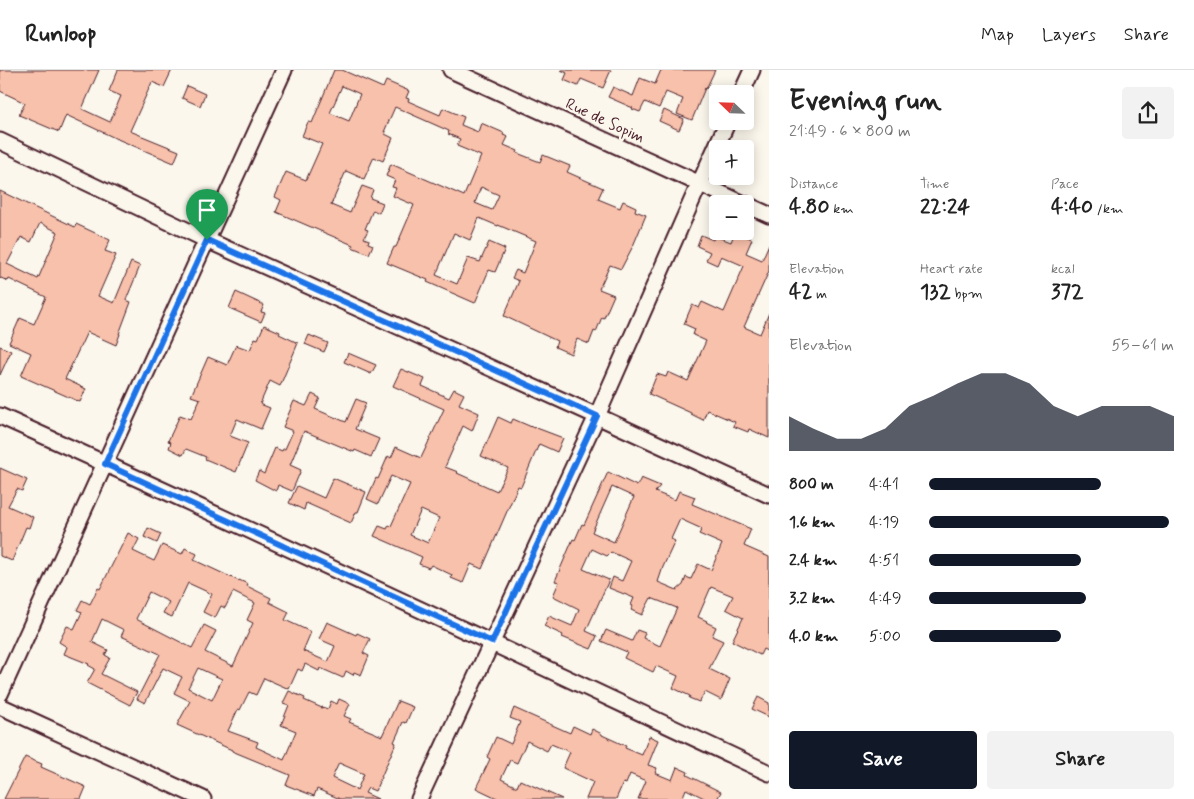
<!DOCTYPE html>
<meta charset="utf-8">
<style>
body{margin:0;font-family:Mynerve,sans-serif;background:#f2f2f2;color:#222;height:100vh;display:flex;flex-direction:column;font-size:19px;white-space:nowrap}
*{box-sizing:border-box;margin:0}
p{font-size:16px;color:#767676}
.icon{flex:none;width:28px;height:28px;fill:none;stroke:currentColor;stroke-width:2;stroke-linecap:round;stroke-linejoin:round}
.map{position:relative;flex:1;overflow:hidden}
.panel{display:flex;flex-direction:column;background:#fff;width:425px}
.panel>*{flex:none}
.needle{width:32px;rotate:293deg}
.controls{position:absolute;left:709px;top:15px;display:grid;gap:10px}
.controls a{display:grid;place-items:center;width:45px;height:45px;border-radius:5px;background:#fff;box-shadow:0 2px 12px #0003;font-size:25px}
.pin{position:absolute;display:grid;place-items:center;width:42px;height:42px;color:#fff;margin:-51px -21px;border-radius:50% 50% 50% 0;rotate:-45deg;box-shadow:0 0 5px #0007}
.pin .icon{rotate:45deg}
.round{display:grid;place-items:center;flex:none;width:52px;height:52px;border-radius:5px;background:#f2f2f2}
.head{display:flex;align-items:center;justify-content:space-between;height:85px;padding:0 20px}
h1{font-size:28px;font-weight:700;line-height:38px}
.stats{display:grid;grid-template-columns:repeat(3,1fr);gap:8px;height:85px;padding:5px 20px}
.stats div{display:grid;align-content:center}
.stats b{font-size:21px;font-weight:700}
.stats small{font-size:14px;font-weight:400}
.stats p{font-size:14px}
.chart{height:140px;padding:10px 20px}
.chart p{display:flex;justify-content:space-between}
.chart svg{width:100%;height:90px;margin-top:5px;fill:#111827;opacity:.7}
.button{display:flex;gap:10px;margin-top:auto;padding:10px 20px}
.button a{flex:1;height:58px;border-radius:5px;background:#111827;color:#fff;font-size:20px;font-weight:700;line-height:58px;text-align:center}
.button a+a{background:#f2f2f2;color:#222}
ul{padding:0 20px;list-style:none;font-size:16px}
li{display:grid;grid-template-columns:80px 60px 1fr;align-items:center;height:38px}
li i{height:12px;border-radius:6px;background:#111827}
header{display:flex;align-items:center;gap:30px;box-sizing:border-box;height:70px;padding:0 25px;background:#fff;border-bottom:1px solid #e0e0e0}
header strong{font-size:24px}
nav{display:flex;gap:28px;margin-inline-start:auto;font-size:18px}
main{display:flex;flex:1;min-height:0}
.map>svg:first-child{display:block}
.building{fill:#f8c1ab;stroke:#4a1f2b;fill-rule:evenodd}
.lines{fill:none;stroke-linecap:round;stroke-linejoin:round}
.minor-casing{stroke:#4a1f2b;stroke-width:19}
.minor{stroke:#fbf7ec;stroke-width:15}
.route-casing{stroke:#fff;stroke-width:10}
.route{stroke:#1a73e8;stroke-width:6}
.labels{text-anchor:middle;dominant-baseline:central;stroke-width:4.5;stroke-linejoin:round;paint-order:stroke}
.street-label{font-size:16px;fill:#4a1f2b;stroke:#fbf7ec}
</style>
<header>
<strong>Runloop</strong>
<nav><a>Map</a><a>Layers</a><a>Share</a></nav>
</header>
<main>
<div class="map">
<svg width="769" height="729" viewBox="0 0 769 729">
<rect width="100%" height="100%" fill="#fbf7ec"/>
<filter id="ink" filterUnits="userSpaceOnUse"><feTurbulence type="fractalNoise" baseFrequency=".02" numOctaves="2"/><feDisplacementMap in="SourceGraphic" scale="10" xChannelSelector="R" yChannelSelector="G"/><feConvolveMatrix kernelMatrix="1 2 1 2 8 2 1 2 1" color-interpolation-filters="sRGB"/></filter>
<g filter="url(#ink)">
<!-- building -->
<path class="building" d="M0,0H99L82,39L110,52L121,26L109,21L118,0H172L164,17L152,12L130,61L179,81L174,93L115,68L66,45L59,62L19,45L25,33L0,21Z
M334,0H342L383,18L386,11L409,21L406,28L409,29L408,31L440,45L443,38L464,47L461,55L478,62L481,53L504,63L503,65L508,67L504,75L518,81L517,83L540,92L543,85L570,96L567,102L603,118L598,129L620,138L623,131L636,137L635,141L646,145L633,176L621,199L610,195L599,219L614,225L604,248L602,247L596,262L594,261L589,274L577,269L571,284L555,277L557,271L504,246L519,211L512,208L516,200L523,203L536,171L498,155V156L479,148L470,170L454,163L436,205L457,214L468,188L480,192L489,172L505,179L495,202L489,200L475,233L427,212L428,210L387,193L394,177H396L414,135L393,126L396,118L392,117L395,110L386,106L391,94L464,126L481,86L457,76L460,69L448,64L449,61L395,37L384,62H386L385,64L393,68L383,91L374,87L364,109L346,101L331,135L350,143L362,116L373,120L370,128L383,133L379,143L373,140L365,159L368,160L364,168L369,170L368,173L373,175L369,184L352,177L353,175L276,142L281,130L275,127L286,102L306,110L322,74L302,66L308,52L312,53ZM342,16L360,24L349,51L330,43ZM481,117L499,125L492,140L475,133Z
M561,0H611L603,18L581,9L578,16L564,10L567,3Z
M661,0H715L706,19L705,18L692,50L677,44L683,29L666,22L659,38L645,32L640,42L632,39L633,38L608,27L613,17L633,26L640,8L655,14Z
M187,16L205,24L200,36L182,28Z
M664,40L684,49L679,60L659,51Z
M0,121L75,157L76,154L110,170L105,181L116,185L98,226L114,233L131,192L140,196L126,230L131,232L119,264H120L116,275L87,262L65,309L86,319L80,332L21,306L31,283L9,273L20,248L34,254L46,227L9,209L8,211L1,208L0,209ZM40,153L58,162L38,209L7,194L21,167L31,172Z
M735,162L752,169L746,183L762,190L769,174V201L744,257L760,264L769,243V368L749,359L748,362L733,356L735,352L707,340L703,350L691,344V343L649,324L657,304L666,307L668,302L688,311L706,271L693,265L695,259L684,254L692,235L699,238L702,232L724,242L744,196L721,186L717,195L706,190L710,182L697,176L701,165L713,170L715,166L731,172Z
M236,222L264,235L261,242L265,243L261,252L229,238Z
M264,255L280,262L279,264L298,273L280,316L270,311L260,334L270,338L261,359L237,349L230,366L248,373L236,402L205,389L206,387L186,379L183,385L169,378L171,372L168,371L180,345L191,349L200,329L191,326L208,287L227,295L236,275L250,280L255,268L258,269Z
M309,265L328,273L324,282L305,274Z
M0,276L11,281L0,305Z
M348,283L376,295L371,304L344,292Z
M401,299L425,309L422,316L449,328L454,319L464,324L459,334L479,343L472,361L463,356L445,397L458,402L457,403L497,421L508,398L481,386L498,347L511,353L513,349L534,358V357L563,368L557,382L539,374L521,417L518,416L482,499L471,494L463,513L451,508L452,505L431,495L429,498L419,494L422,487L374,466L379,456L387,459L389,455L391,456L410,414L391,406L378,434L367,429L376,408L378,409L388,386L391,388L396,377L421,388L444,339L393,316ZM421,440L439,448L428,473L410,465Z
M312,324L320,328L315,339L346,352L356,329L366,333L355,359L379,369L371,387L355,380L354,382L304,361L290,395L301,400L292,421L278,415L276,421L255,410L259,401L264,404L275,378L282,381L283,379H285L293,361L283,357L294,331L306,336Z
M0,398L27,410L22,421L17,419L8,436L33,447L29,458L26,457L12,491L0,486Z
M608,402L637,416L641,408L660,416L655,422L675,430L679,421L695,427L692,434L751,459L744,476L769,487V582L763,579L760,585L732,571L743,548L726,539L733,526L711,517L698,547L707,551L706,552L716,557L712,566L723,571L709,599L730,609L721,630L705,622L699,632L689,628L690,626L673,618L678,606L656,596L653,602L624,588L627,582L601,571L606,560L632,571L637,560L645,563L643,568L660,576L677,538L651,528L642,545L631,540L633,536L631,535L634,528L609,518L613,507L622,511L631,491L611,482L607,486L592,479L583,499L609,510L586,561L597,566L591,579L562,567L563,565L544,556L549,546L572,556L579,539L553,526L559,512L555,511L573,469L575,470L582,454L584,455ZM612,417L634,427L614,472L592,462ZM680,449L702,459L699,464L722,474L711,500L698,494L691,509L686,507L683,515L677,520L658,512L663,497L675,471L671,469Z
M333,408L366,422L358,442H356L351,453L306,433L304,440L289,433L297,416L324,428Z
M148,458L161,464L157,473L144,467Z
M128,463L139,469L133,481L154,491L162,475L182,484L185,478L197,484L194,490L239,511V510L248,514L247,516L271,528L269,532L289,542L285,550L311,562L303,581L328,592L335,576L319,569L327,552L356,565L357,563L370,569L363,583L369,586L361,605L354,602L353,605L346,601L343,608L320,598L319,601L305,594L302,601L298,599L289,619L264,608L256,625L249,622L240,640L238,639L228,661L258,672L256,677L284,690L296,661L281,655L289,635L283,633L289,621L305,628L304,630L322,638V637L328,639L331,631L337,634L339,629L350,634L344,646L351,649L349,652L382,666L398,631L413,637L406,653L403,652L394,672L396,673L375,721L368,718L365,723L378,729H340L317,719L314,726L286,715L290,705L232,681V680L177,655L190,631L174,623L182,607L163,598L145,633L137,629L160,584L121,566L124,560L102,549L92,572L108,580L105,585L110,588L101,604L137,622L130,635L87,613L95,599L88,595L89,594L64,584L67,577L59,572L67,556L74,559L82,542L77,540L82,530L90,534L98,518L100,519ZM188,513L212,524L203,542L215,548L221,536L225,538L233,522L255,533L247,550L253,553L233,596L205,582L216,561L204,555L192,578L136,549L149,522L169,532L163,543L172,547ZM198,598L222,609L212,630L188,618ZM339,693L364,704L357,720L332,708Z
M758,627L769,633V647L752,639Z
M514,638L570,663L573,656L590,664L592,659L602,664V665L626,676L625,678L642,685L649,666L658,670L648,695L657,698L655,703L672,710L677,697L688,702L687,705L721,722L717,729H706L686,719L682,729H638L646,711L630,704L626,714L623,713L616,729H586L593,712L563,698L570,682L551,674L547,681L527,671L517,693L510,690L501,709L517,717L520,710L562,729H499L476,718L490,689L487,687L496,667L511,674L520,652L510,648Z
M25,687L42,694L41,697L86,717L81,729H4Z"/>
<g class="lines">
<defs>
<path id="minor" d="M451,0L744,134
M741,24L752,0
M0,71L207,170L597,346L769,425
M745,134L769,145
M0,346C258,462 513,583 769,703
M0,624L284,0
M0,636L203,729
M419,729L597,346L693,128L728,51"/>
</defs>
<!-- minor casing -->
<use href="#minor" class="minor-casing"/>
<!-- minor -->
<use href="#minor" class="minor"/>
</g>
</g>
<g class="lines" filter="url(#ink)">
<defs>
<path id="route" d="M207,170L597,346L492,572L105,394Z"/>
</defs>
<!-- route casing -->
<use href="#route" class="route-casing"/>
<!-- route -->
<use href="#route" class="route"/>
</g>
<g class="labels">
<!-- street labels -->
<g class="street-label">
<text transform="translate(605 51) rotate(25)">Rue de Sopim</text>
</g>
</g>
</svg>
<div class="controls">
<a><svg class="needle" viewBox="-14 -14 28 28"><path d="M0-13l5 13h-10z" fill="#e53935"/><path d="M0 13l5-13h-10z" fill="#767676"/></svg></a>
<a>+</a>
<a>−</a>
</div>
<div class="pin" style="left:207px;top:170px;background:#1e9e55"><svg class="icon" aria-label="arrive" viewBox="0 0 24 24"><path d="M6 21V4h12l-3 4 3 4H6"/></svg></div>
</div>
<section class="panel">
<div class="head"><div><h1>Evening run</h1><p>21:49 · 6 × 800 m</p></div><a class="round"><svg class="icon" aria-label="share" viewBox="0 0 24 24"><path d="M12 15V3M7 8l5-5 5 5M5 13v7h14v-7"/></svg></a></div>
<div class="stats">
<div><p>Distance</p><b>4.80<small> km</small></b></div>
<div><p>Time</p><b>22:24</b></div>
<div><p>Pace</p><b>4:40<small> /km</small></b></div>
</div>
<div class="stats">
<div><p>Elevation</p><b>42<small> m</small></b></div>
<div><p>Heart rate</p><b>132<small> bpm</small></b></div>
<div><p>kcal</p><b>372</b></div>
</div>
<div class="chart"><p><span>Elevation</span>55–61 m</p>
<svg viewBox="0 0 160 44" preserveAspectRatio="none"><path d="M0 44V27L10 33L20 38L30 38L40 33L50 22L60 17L70 11L80 6L90 6L100 11L110 22L120 27L130 22L140 22L150 22L160 27V44z"/></svg>
</div>
<ul>
<li><b>800 m</b>4:41<i style="width:70%"></i></li>
<li><b>1.6 km</b>4:19<i style="width:98%"></i></li>
<li><b>2.4 km</b>4:51<i style="width:62%"></i></li>
<li><b>3.2 km</b>4:49<i style="width:64%"></i></li>
<li><b>4.0 km</b>5:00<i style="width:54%"></i></li>
</ul>
<div class="button"><a>Save</a><a>Share</a></div>
</section>
</main>
